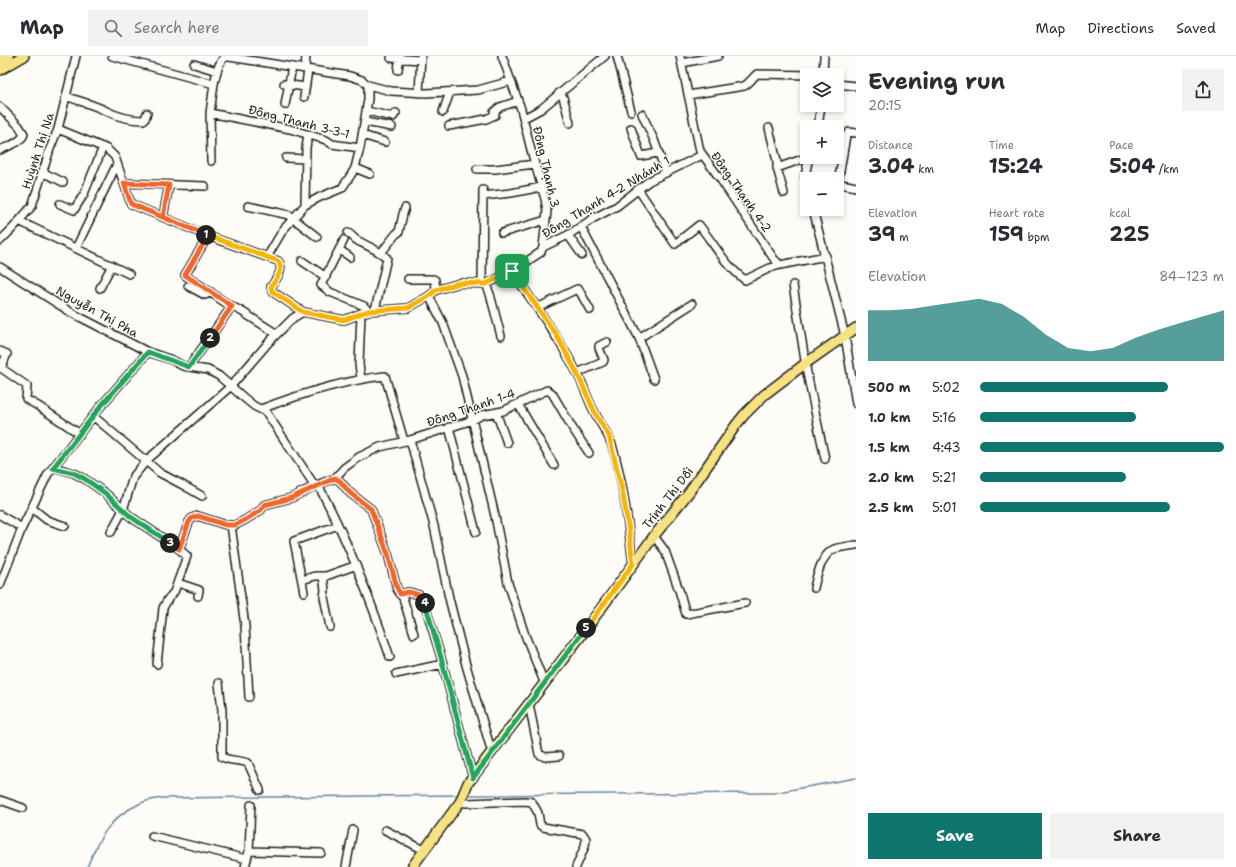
<!DOCTYPE html>
<meta charset="utf-8">
<style>
body{margin:0;font-family:"Shantell Sans",sans-serif;background:#f2f2f3;color:#2b2b33;height:100vh;display:flex;flex-direction:column;font-size:15px;white-space:nowrap}
*{box-sizing:border-box;margin:0}
p{font-size:13px;color:#7c7c81}
.icon{flex:none;width:22px;height:22px;fill:none;stroke:currentColor;stroke-width:2;stroke-linecap:round;stroke-linejoin:round}
.map{position:relative;flex:1;overflow:hidden}
.panel{display:flex;flex-direction:column;background:#fff;width:380px}
.panel>*{flex:none}
.fabs{position:absolute;left:800px;top:12px;display:grid;gap:8px}
.fabs a{display:grid;place-items:center;width:44px;height:44px;border-radius:0px;background:#fff;box-shadow:0 2px 6px #0003;font-size:20px}
.pin{position:absolute;display:grid;place-items:center;width:34px;height:34px;color:#fff;margin:-17px;border-radius:8px;box-shadow:0 2px 6px #0006}
.km{position:absolute;width:20px;height:20px;margin:-10px;border-radius:50%;background:#222;color:#fff;font-size:11px;line-height:20px;text-align:center}
.round{display:grid;place-items:center;flex:none;width:42px;height:42px;border-radius:0px;background:#f2f2f3}
.summary{display:flex;align-items:center;justify-content:space-between;height:68px;padding:0 12px}
h1{font-size:22px;font-weight:700;line-height:30px}
.figures{display:grid;grid-template-columns:repeat(3,1fr);gap:6px;height:68px;padding:4px 12px}
.figures div{display:grid;align-content:center}
.figures b{font-size:20px;font-weight:700}
.figures small{font-size:11px;font-weight:400}
.figures p{font-size:11px}
.chart{height:112px;padding:8px 12px}
.chart p{display:flex;justify-content:space-between}
.chart svg{width:100%;height:72px;margin-top:4px;fill:#0f766e;opacity:.7}
.primary-button{display:flex;gap:8px;margin-top:auto;padding:8px 12px}
.primary-button a{flex:1;height:46px;border-radius:0px;background:#0f766e;color:#fff;font-size:16px;font-weight:700;line-height:46px;text-align:center}
.primary-button a+a{background:#f2f2f3;color:#2b2b33}
ul{padding:0 12px;list-style:none;font-size:13px}
li{display:grid;grid-template-columns:64px 48px 1fr;align-items:center;height:30px}
li i{height:10px;border-radius:5px;background:#0f766e}
header{display:flex;align-items:center;gap:24px;box-sizing:border-box;height:56px;padding:0 20px;background:#fff;border-bottom:1px solid #e1e1e2}
header strong{font-size:19px}
nav{display:flex;gap:22px;margin-inline-start:auto;font-size:14px}
.search{width:280px;height:36px;background:#f2f2f3;display:flex;align-items:center;gap:10px;box-sizing:border-box;padding:0 14px;border-radius:0px;color:#7c7c81;font-size:15px}
main{display:flex;flex:1;min-height:0}
.map>svg:first-child{display:block}
.lines{fill:none;stroke-linecap:round;stroke-linejoin:round}
.stream{stroke:#66889f;stroke-width:1.5}
.minor-casing{stroke:#1c1c1c;stroke-width:10}
.major-casing{stroke:#1c1c1c;stroke-width:12}
.minor{stroke:#fdfcf7;stroke-width:7}
.major{stroke:#f6e281;stroke-width:9}
.split-1-casing{stroke:#fff;stroke-width:8}
.split-2-casing{stroke:#fff;stroke-width:8}
.split-3-casing{stroke:#fff;stroke-width:8}
.split-4-casing{stroke:#fff;stroke-width:8}
.split-5-casing{stroke:#fff;stroke-width:8}
.split-6-casing{stroke:#fff;stroke-width:8}
.split-1{stroke:#f5b400;stroke-width:5}
.split-2{stroke:#f0652b;stroke-width:5}
.split-3{stroke:#22a559;stroke-width:5}
.split-4{stroke:#f0652b;stroke-width:5}
.split-5{stroke:#22a559;stroke-width:5}
.split-6{stroke:#f5b400;stroke-width:5}
.labels{text-anchor:middle;dominant-baseline:central;stroke-width:3;stroke-linejoin:round;paint-order:stroke}
.street-label{font-size:12px;fill:#1c1c1c;stroke:#fdfcf7}
</style>
<header>
<strong>Map</strong>
<div class="search"><svg class="icon" aria-label="search" viewBox="0 0 24 24"><circle cx="10" cy="10" r="6"/><path d="M15 15l6 6"/></svg>Search here</div>
<nav><a>Map</a><a>Directions</a><a>Saved</a></nav>
</header>
<main>
<div class="map">
<svg width="856" height="811" viewBox="0 0 856 811">
<rect width="100%" height="100%" fill="#fdfcf7"/>
<filter id="ink" filterUnits="userSpaceOnUse"><feTurbulence type="fractalNoise" baseFrequency=".025" numOctaves="2"/><feDisplacementMap in="SourceGraphic" scale="8" xChannelSelector="R" yChannelSelector="G"/><feConvolveMatrix kernelMatrix="1 2 1 2 8 2 1 2 1" color-interpolation-filters="sRGB"/></filter>
<g filter="url(#ink)">
<g class="lines">
<!-- stream -->
<path class="stream" d="M467,739L773,737L856,722
M87,811C99,782 109,762 139,748C146,744 156,743 163,742L460,739"/>
<defs>
<path id="minor" d="M112,0L214,28L210,57L211,105
M617,0L631,55
M680,0L700,95L721,124L774,203L780,209L826,200
M391,2L421,4
M682,7L718,0
M194,8L217,15
M305,13L306,0
M398,14L400,0
M823,19L824,0
M214,28C216,19 218,6 225,1H229L350,20L362,24L368,29V43L360,92L355,112L351,119L342,132L320,141L305,149L283,174L267,201
M284,28L305,31
M837,28L856,30
M368,29L391,35L426,37L478,34L511,25
M419,37L421,0
M559,37L563,41L570,67
M688,39L744,30C750,27 752,22 757,18L813,19
M66,40C78,45 92,48 104,54C116,60 129,64 143,64L145,63L147,57
M304,41L308,14
M285,49L292,11
M0,51L19,70L24,78C21,87 8,90 0,94
M367,55L393,61L396,57
M443,56L450,36
M210,57L290,73L326,84L332,88L360,92
M642,58L654,84L666,117
M524,62L541,53L605,0
M365,66L392,71
M449,70L486,63L495,59L494,56L500,51L518,45
M818,71L821,49
M631,72L641,100L658,97
M769,72L777,105V112L784,137
M58,73L107,93L115,101L131,148L208,180L278,205C285,213 276,223 271,231L273,236L303,256
M362,79L385,86
M286,102L306,103
M355,112L370,118
M777,112L808,101
M477,113H495L535,108
M42,116L63,126
M805,120L819,123
M124,127L205,130
M837,127L856,131
M838,127L846,80L849,76L856,77
M807,128L805,120L809,101
M638,133L675,188L699,169C714,188 725,209 745,224L770,212L780,209
M483,140L511,137L542,131
M60,148L74,154L84,138L103,91
M305,149L306,92L308,78
M248,150L289,159L317,181
M813,153L845,280L856,348
M163,161L169,129
M19,165L129,218
M581,171L639,282L654,323
M348,177C352,179 354,183 358,185C368,190 378,194 387,202L375,254
M502,177L546,164
M568,179L582,199
M208,180L185,219L229,249L241,255L277,278
M344,184L321,229L330,236L364,250L368,255
M0,185L13,172L32,150L50,93L58,73L76,0
M543,191L568,179L594,162L617,150L649,125L702,99
M76,192L117,108
M340,194L350,201
M381,197L396,178L399,176L403,158L405,152
M302,205L326,221
M0,211L72,257L148,296L172,304L183,310L208,314L219,320L243,341L254,350L266,356L315,430L335,422L340,425L350,437L371,453L388,498L397,533L400,538L409,536L419,539L424,546L440,598L473,722
M512,215C534,248 558,280 576,315C584,329 588,345 596,359C601,369 608,378 612,389C624,427 628,469 633,508
M408,223H433L435,224L436,234
M482,228L483,134
M486,228L490,238L501,280
M793,229L807,317L825,403
M188,230L205,239L211,236
M100,232L112,209
M429,240L443,267L462,320L495,460L508,527L525,579L544,626
M537,252L577,233L579,234L590,254
M361,258L359,308L361,323
M639,282L692,248
M0,295L7,298L1,312L27,330L26,343L38,350L80,378
M189,311L232,250
M577,317L603,306L604,304L599,292V290L607,286
M518,348L554,409
M261,353C298,339 345,324 385,320L404,385
M496,356L507,387
M93,360L160,417L181,428L202,440
M449,371L476,476
M410,384L434,470L449,542L466,609L492,697
M53,411L74,417L85,423L105,437L131,461L179,493L189,466L192,462L198,460L226,469H235L245,464L261,454L264,449L291,442L315,430
M335,422L344,412L359,401L380,391L410,384L473,364L482,359L503,355L547,334L552,337L573,373L589,397
M318,429C348,484 370,542 390,601
M32,452L47,464L65,470
M0,459L22,472
M231,469L245,570L249,641
M111,476L123,454L133,421L146,405L231,330L269,286L293,262L303,256L344,264L368,255L408,252L429,240L436,234L460,227L486,228L495,224L517,212L541,196L543,191L547,155L545,143L531,94L521,53L502,0
M654,480L665,495L679,534L686,558L745,547
M323,520L325,534L324,541L330,571
M302,524L315,520H326L357,509
M178,527L199,534L198,540
M0,529L22,472L48,418L101,350L148,296
M814,532C816,521 822,498 834,493C841,491 849,490 856,489
M304,536L294,485L338,469
M400,538L403,542L414,578
M157,608L163,552L168,543L174,536L187,500L179,493
M396,618L443,608
M219,627L222,654V701C229,705 240,704 248,707L260,734
M529,648L539,698L545,701L559,700
M0,744L23,752
M460,746L466,747L524,745L532,746L538,757L540,769L543,771L583,778L586,783L585,790L576,811
M385,774L424,794
M152,780L247,803
M249,795L321,797
M245,811L249,795L251,749
M346,811L353,774"/>
<path id="major" d="M0,5L9,0
M0,14L24,0
M412,811L460,746L468,727L583,577L654,480L689,436L736,369L744,359L764,339L806,307L856,272"/>
</defs>
<!-- minor casing -->
<use href="#minor" class="minor-casing"/>
<!-- major casing -->
<use href="#major" class="major-casing"/>
<!-- minor -->
<use href="#minor" class="minor"/>
<!-- major -->
<use href="#major" class="major"/>
</g>
</g>
<g class="lines" filter="url(#ink)">
<defs>
<path id="split-1" d="M206,179L278,205C285,213 276,223 271,231L273,236L303,256L344,264L368,255L408,252L429,240L436,234L460,227L486,228L512,215"/>
<path id="split-2" d="M206,179L131,148L124,127L169,129L163,161L208,180L185,219L232,250L210,282"/>
<path id="split-3" d="M170,487L131,461L105,437L85,423L74,417L53,412L101,350L148,296L189,311L210,282"/>
<path id="split-4" d="M170,487L179,493L189,466L192,462L198,460L226,469H235L245,464L261,454L264,449L291,442L335,422L340,425L350,437L371,453L388,498L397,532L400,538L409,536L419,539L425,547"/>
<path id="split-5" d="M425,547L440,598L473,722L586,572"/>
<path id="split-6" d="M512,215L557,280L577,317L596,359L609,380L622,434L629,475L633,508L586,572"/>
</defs>
<!-- split-1 casing -->
<use href="#split-1" class="split-1-casing"/>
<!-- split-2 casing -->
<use href="#split-2" class="split-2-casing"/>
<!-- split-3 casing -->
<use href="#split-3" class="split-3-casing"/>
<!-- split-4 casing -->
<use href="#split-4" class="split-4-casing"/>
<!-- split-5 casing -->
<use href="#split-5" class="split-5-casing"/>
<!-- split-6 casing -->
<use href="#split-6" class="split-6-casing"/>
<!-- split-1 -->
<use href="#split-1" class="split-1"/>
<!-- split-2 -->
<use href="#split-2" class="split-2"/>
<!-- split-3 -->
<use href="#split-3" class="split-3"/>
<!-- split-4 -->
<use href="#split-4" class="split-4"/>
<!-- split-5 -->
<use href="#split-5" class="split-5"/>
<!-- split-6 -->
<use href="#split-6" class="split-6"/>
</g>
<g class="labels">
<!-- street labels -->
<g class="street-label">
<text transform="translate(299 66) rotate(14)">Đông Thạnh 3-3-1</text>
<text transform="translate(38 95) rotate(-72)">Huỳnh Thị Na</text>
<text transform="translate(546 111) rotate(77)">Đông Thạnh 3</text>
<text transform="translate(741 136) rotate(55)">Đông Thạnh 4-2</text>
<text transform="translate(606 141) rotate(-31)">Đông Thạnh 4-2 Nhánh 1</text>
<text transform="translate(97 256) rotate(29)">Nguyễn Thị Pha</text>
<text transform="translate(471 352) rotate(-19)">Đông Thạnh 1-4</text>
<text transform="translate(668 442) rotate(-52)">Trịnh Thị Dối</text>
</g>
</g>
</svg>
<div class="fabs">
<a><svg class="icon" aria-label="layers" viewBox="0 0 24 24"><path d="M12 4l9 5-9 5-9-5zM3 14l9 5 9-5"/></svg></a>
<a>+</a>
<a>−</a>
</div>
<div class="pin" style="left:512px;top:215px;background:#1e9e55"><svg class="icon" aria-label="arrive" viewBox="0 0 24 24"><path d="M6 21V4h12l-3 4 3 4H6"/></svg></div>
<b class="km" style="left:206px;top:179px">1</b>
<b class="km" style="left:210px;top:282px">2</b>
<b class="km" style="left:170px;top:487px">3</b>
<b class="km" style="left:425px;top:547px">4</b>
<b class="km" style="left:586px;top:572px">5</b>
</div>
<section class="panel">
<div class="summary"><div><h1>Evening run</h1><p>20:15</p></div><a class="round"><svg class="icon" aria-label="share" viewBox="0 0 24 24"><path d="M12 15V3M7 8l5-5 5 5M5 13v7h14v-7"/></svg></a></div>
<div class="figures">
<div><p>Distance</p><b>3.04<small> km</small></b></div>
<div><p>Time</p><b>15:24</b></div>
<div><p>Pace</p><b>5:04<small> /km</small></b></div>
</div>
<div class="figures">
<div><p>Elevation</p><b>39<small> m</small></b></div>
<div><p>Heart rate</p><b>159<small> bpm</small></b></div>
<div><p>kcal</p><b>225</b></div>
</div>
<div class="chart"><p><span>Elevation</span>84–123 m</p>
<svg viewBox="0 0 160 44" preserveAspectRatio="none"><path d="M0 44V13L10 13L20 12L30 10L40 8L50 6L60 9L70 17L80 28L90 36L100 38L110 36L120 30L130 25L140 21L150 17L160 13V44z"/></svg>
</div>
<ul>
<li><b>500 m</b>5:02<i style="width:77%"></i></li>
<li><b>1.0 km</b>5:16<i style="width:64%"></i></li>
<li><b>1.5 km</b>4:43<i style="width:100%"></i></li>
<li><b>2.0 km</b>5:21<i style="width:60%"></i></li>
<li><b>2.5 km</b>5:01<i style="width:78%"></i></li>
</ul>
<div class="primary-button"><a>Save</a><a>Share</a></div>
</section>
</main>
